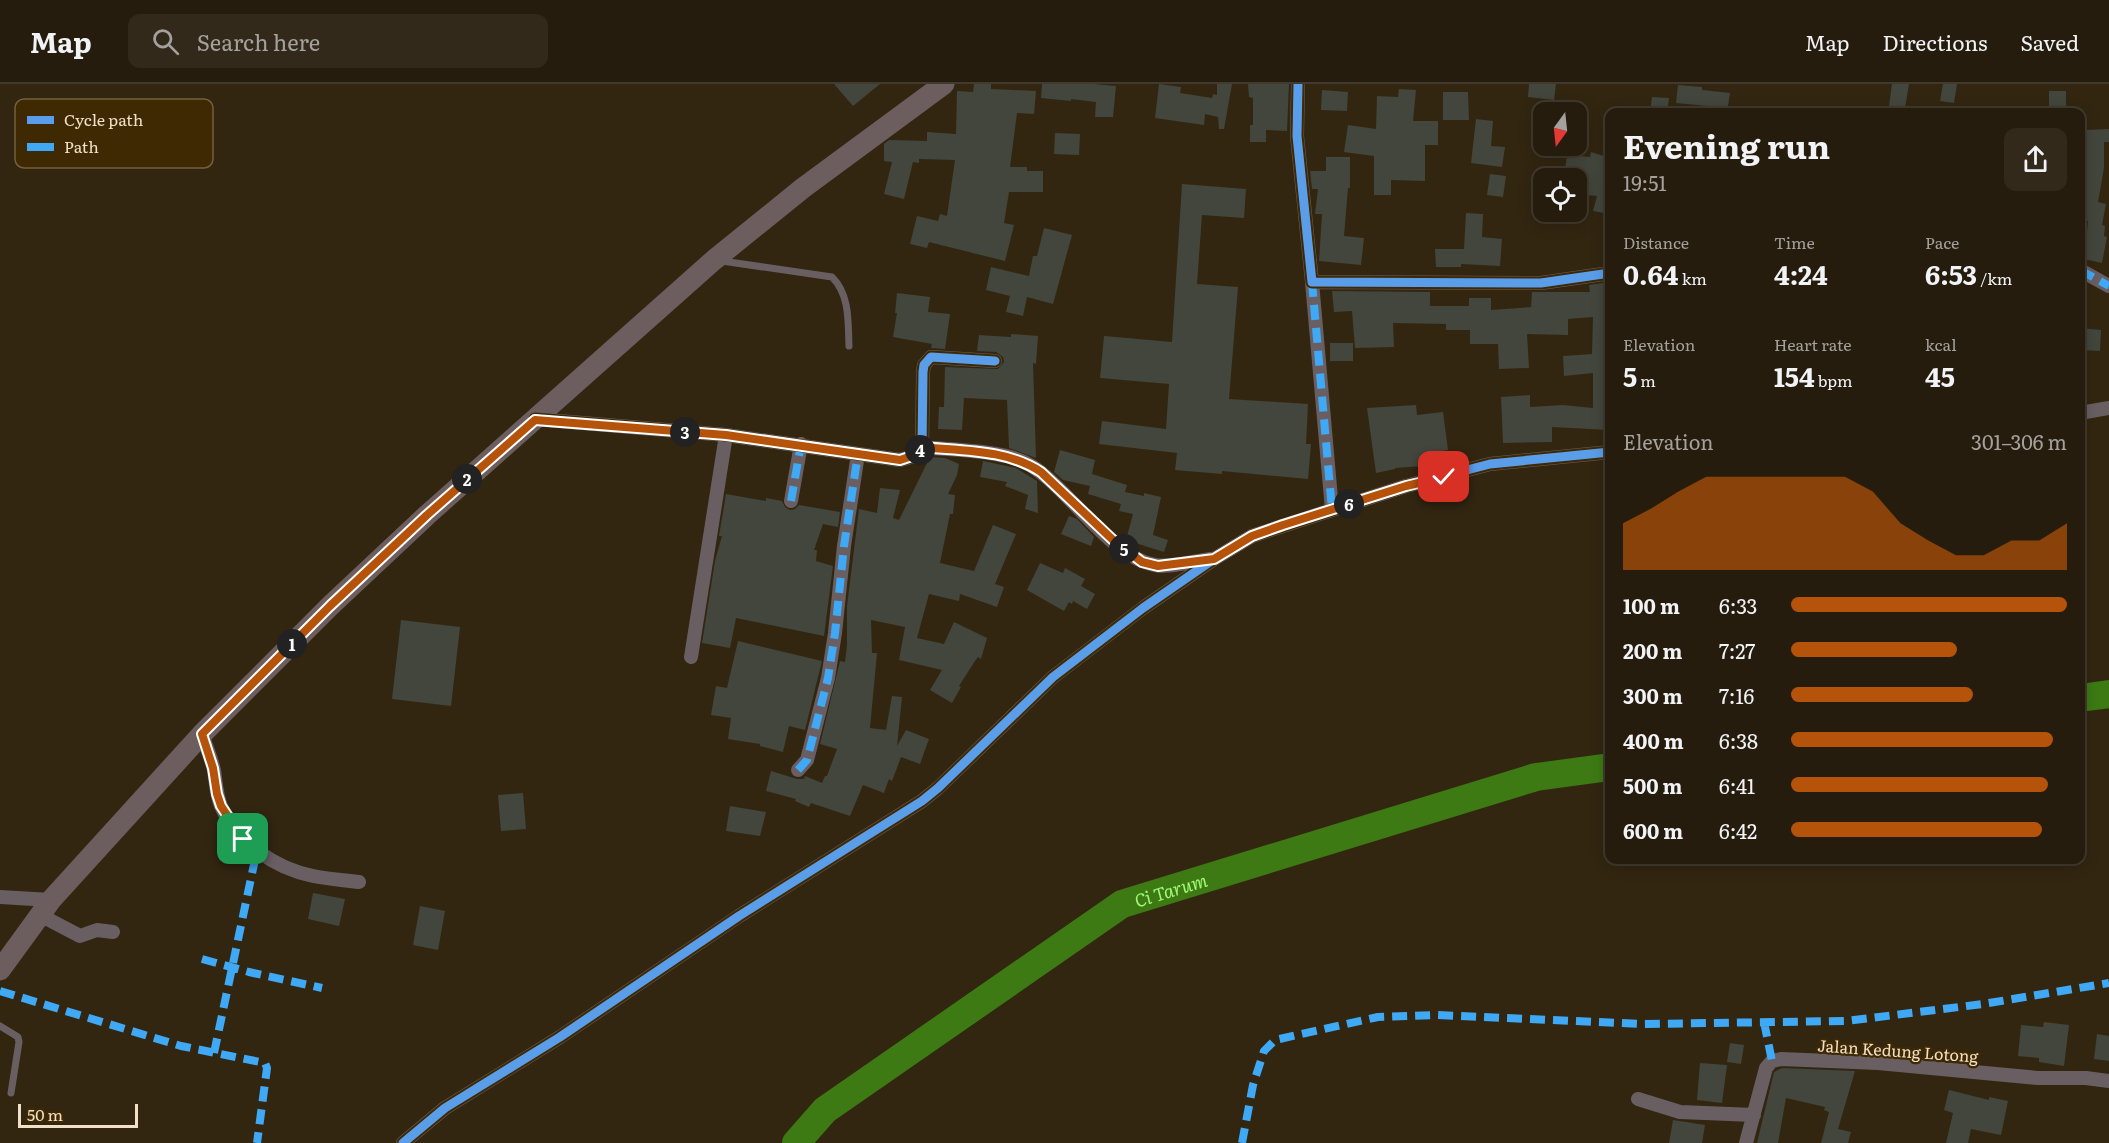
<!DOCTYPE html>
<meta charset="utf-8">
<style>
body{margin:0;font-family:Literata,serif;background:#32291b;color:#f1f3f6;height:100vh;display:flex;flex-direction:column;font-size:22px;white-space:nowrap}
*{box-sizing:border-box;margin:0}
p{font-size:20px;color:#a4a19d}
.icon{flex:none;width:33px;height:33px;fill:none;stroke:currentColor;stroke-width:2;stroke-linecap:round;stroke-linejoin:round}
.map{position:relative;flex:1;overflow:hidden}
.side{position:absolute;left:1605px;top:24px;width:480px;height:756px;display:flex;flex-direction:column;background:#261c0d;border-radius:12px;box-shadow:0 3px 15px #0003,0 0 0 2px #423a2e}
.side>*{flex:none}
.needle{width:39px;rotate:195deg}
.fabs{position:absolute;left:1533px;top:18px;display:grid;gap:12px}
.fabs a{display:grid;place-items:center;width:54px;height:54px;border-radius:12px;background:#261c0d;box-shadow:0 3px 15px #0003,0 0 0 2px #423a2e;font-size:30px}
.scale{position:absolute;left:18px;bottom:15px;width:120px;box-sizing:border-box;padding-left:6px;border:3px solid #f1dfc7;border-top:0;font-size:16px;line-height:21px;white-space:nowrap;color:#f1dfc7;-webkit-text-stroke:4px #3f2903;paint-order:stroke}
.pin{position:absolute;display:grid;place-items:center;width:51px;height:51px;color:#fff;margin:-26px;border-radius:12px;box-shadow:0 3px 9px #0006}
.km{position:absolute;width:30px;height:30px;margin:-15px;border-radius:50%;background:#222;color:#fff;font-size:16px;line-height:30px;text-align:center}
.round{display:grid;place-items:center;flex:none;width:63px;height:63px;border-radius:12px;background:#32291b}
.head{display:flex;align-items:center;justify-content:space-between;height:102px;padding:0 18px}
h1{font-size:33px;font-weight:700;line-height:45px}
.figures{display:grid;grid-template-columns:repeat(3,1fr);gap:9px;height:102px;padding:6px 18px}
.figures div{display:grid;align-content:center}
.figures b{font-size:26px;font-weight:700}
.figures small{font-size:16px;font-weight:400}
.figures p{font-size:16px}
.chart{height:168px;padding:12px 18px}
.chart p{display:flex;justify-content:space-between}
.chart svg{width:100%;height:108px;margin-top:6px;fill:#b45309;opacity:.7}
ul{padding:0 18px;list-style:none;font-size:20px}
li{display:grid;grid-template-columns:96px 72px 1fr;align-items:center;height:45px}
li i{height:15px;border-radius:8px;background:#b45309}
header{display:flex;align-items:center;gap:36px;box-sizing:border-box;height:84px;padding:0 30px;background:#261c0d;border-bottom:2px solid #423a2e}
header strong{font-size:28px}
nav{display:flex;gap:33px;margin-inline-start:auto;font-size:21px}
.search{width:420px;height:54px;background:#32291b;display:flex;align-items:center;gap:15px;box-sizing:border-box;padding:0 21px;border-radius:12px;color:#a4a19d;font-size:22px}
.map>svg:first-child{display:block}
.lines{fill:none;stroke-linecap:round;stroke-linejoin:round}
.river{stroke:#3d7a13;stroke-width:28}
.building{fill:#42463c}
.service{stroke:#695f63;stroke-width:7}
.minor{stroke:#695f63;stroke-width:14}
.primary{stroke:#6c5d5e;stroke-width:21}
.quiet{stroke:#3fa9f5;stroke-width:8;stroke-dasharray:15 8;stroke-linecap:butt}
.cycleway-casing{stroke:#3f2903;stroke-width:13}
.cycleway{stroke:#5a9eea;stroke-width:9}
.route-casing{stroke:#fff;stroke-width:12}
.route{stroke:#b45309;stroke-width:8}
.labels{text-anchor:middle;dominant-baseline:central;stroke-width:4.5;stroke-linejoin:round;paint-order:stroke}
.street-label{font-size:16px;fill:#f1dfc7;stroke:#3f2903}
.water-label{font-size:18px;font-style:italic;fill:#a0f877;stroke:#3f2903}
.key{fill:#3f2903;stroke:#74603e;stroke-width:1.5}
.key-label{font-size:16px;fill:#f1dfc7}
</style>
<header>
<strong>Map</strong>
<div class="search"><svg class="icon" aria-label="search" viewBox="0 0 24 24"><circle cx="10" cy="10" r="6"/><path d="M15 15l6 6"/></svg>Search here</div>
<nav><a>Map</a><a>Directions</a><a>Saved</a></nav>
</header>
<div class="map">
<svg width="2109" height="1059" viewBox="0 0 2109 1059">
<rect width="100%" height="100%" fill="#322611"/>
<g class="lines">
<!-- river -->
<g class="river">
<path d="M2080,614L2109,610"/>
<path id="s1" d="M796,1059L825,1026L1122,820L1536,693L1610,683"/>
</g>
</g>
<!-- building -->
<path class="building" d="M834,0H880L853,22Z
M974,0H991V5L1036,7L1034,30L1017,29L1010,83H1027V87H1043V108H1009L1004,139L1014,141L1005,177L929,158L927,164L910,160L917,132L938,137L940,130L947,132L955,76L919,75V79L913,78L904,115L884,110L892,78L884,77V60L889,56L927,57V48L956,50L957,7L973,8Z
M1042,0H1094L1116,2L1113,33H1095L1096,18L1071,15V17L1041,14Z
M1159,0L1181,3L1180,9L1212,14L1213,10L1217,11V0H1232L1224,45H1219L1218,33L1205,30L1204,41L1155,34Z
M1248,0H1289L1287,47L1266,46V58H1250V41H1253V14L1249,13Z
M1529,0H1556L1554,16L1528,13Z
M1892,0H1909L1905,24L1889,22Z
M1943,0H1957L1954,19L1940,17Z
M1678,1L1702,3V6L1730,9L1727,28H1706L1707,22L1676,19Z
M1399,5L1416,6L1413,37H1438V61H1425V97L1391,96V111H1374V72L1344,68L1348,41L1376,45L1377,12L1398,13Z
M1322,6L1348,8L1347,27L1321,26Z
M2049,7H2066V28H2049Z
M1443,8H1468L1469,36H1443Z
M1652,13L1669,14L1667,28H1650Z
M1476,35L1493,37L1491,62L1505,63L1502,83L1471,79Z
M2109,45V58H2104V84L2098,118L2106,120L2102,141L2105,142L2104,152L2107,153L2102,179L2080,174V160L2086,161L2088,137L2080,135L2085,105L2080,104V85L2087,86L2086,46Z
M1055,49L1080,50L1079,71L1054,70Z
M1591,68L1610,74V130L1593,127L1597,112L1576,110V94H1564L1567,71L1590,73Z
M1326,73H1350V104H1348L1344,152L1364,154L1361,181L1319,177L1322,130H1315L1318,105H1312L1310,87H1326Z
M1490,90L1506,92L1503,113L1487,111Z
M1182,100L1246,105L1244,134L1202,131L1197,200L1238,203L1229,315L1308,320L1306,360H1311L1308,395L1222,387V390L1175,386L1177,369L1099,360L1102,337L1166,345L1169,300L1100,294L1104,252L1172,258Z
M1466,129L1483,130L1482,153L1502,155L1500,182L1461,180V183H1436L1435,165H1464Z
M1044,144L1072,151L1053,220L1027,213L1023,232L1006,228L1010,212L986,206L991,183L1029,192L1033,172H1037Z
M1610,198V346L1552,343V358L1503,359L1501,313L1530,311V323L1563,321L1593,324V289L1564,292L1563,272L1592,270L1593,233L1568,235V251L1527,250L1529,284L1499,285L1498,260H1470V246H1446V240L1393,239L1394,263L1355,264L1352,227L1334,228L1332,207L1430,208V222H1469V214H1491V226L1531,223L1532,208H1590L1589,201Z
M897,209L930,213L928,228L950,230L945,265L931,264L932,260L893,253L897,229H895Z
M2080,244L2101,246L2100,267L2080,266Z
M1011,250L1038,252L1036,280L1033,279L1036,374L1009,364L1007,316L964,314L962,346L938,345L939,323H944L945,283L998,285L1004,278L1003,273L996,268L977,267L979,251L1011,253Z
M1330,259H1353V277H1330Z
M1416,321L1417,331L1443,328L1448,366L1423,370L1424,382L1395,384V385L1376,389L1367,324Z
M1060,366L1095,376L1092,390L1127,401L1125,408L1144,412V409L1161,413L1153,451L1168,456L1164,468L1126,456L1133,430L1119,427L1121,420L1088,410L1090,402L1063,396L1054,388Z
M930,373L945,374L959,380L957,391L948,410L955,411L953,430H950L940,479L974,487L993,441L1016,450L995,500L1004,503L997,523L960,510L959,517L929,510L917,554L944,560L954,538L987,554L981,575L978,573L975,577L959,602L961,603L952,619L930,606L942,586L899,576L905,543L871,536L872,569H877L870,644L886,646L892,612L902,613L897,662L906,646L929,655L920,680L901,673L892,697L889,695L884,709L863,701L850,732L811,719L809,723L795,717L796,715L766,707L771,687L797,695H804L805,692L822,699L825,692H827L837,665L820,660L840,577L845,578L847,561V522L859,425L877,429L880,404L900,406L893,434L899,436Z
M983,377L1016,384L1037,397L1038,429L1025,425L1028,411L1005,402L1007,398L980,393Z
M726,410L766,417V414L782,417L785,423L790,426L795,425L799,421L840,428L838,443L823,440L814,466H817L816,477L833,482L824,552L736,534L730,564L702,559L715,477L722,452H719Z
M1069,432L1077,435L1094,453L1091,462L1061,450Z
M1040,479L1063,489L1065,484L1085,495L1081,502L1095,510L1087,525L1073,517L1072,520L1069,518L1064,527L1027,506Z
M401,536L460,543L451,622L392,615Z
M738,557L822,577L805,646L789,642L783,668L760,662V660L728,655L731,634L711,631L716,602L727,604Z
M523,709L526,745L501,747L498,711Z
M730,722L766,728L760,752L726,747Z
M313,809L345,815L339,842L308,835Z
M420,822L445,827L438,866L413,861Z
M2044,938L2069,941L2064,982L2039,978V974L2018,972L2021,941L2043,943Z
M2097,950L2109,952V977L2094,975Z
M1730,959L1744,961L1741,980L1727,978Z
M1700,979L1727,981L1722,1019L1697,1016Z
M1782,984L1855,987L1838,1045L1851,1048L1848,1059H1821L1829,1028L1824,1026L1825,1023L1786,1014L1778,1059H1757L1774,988Z
M1949,1006L1989,1016V1013L2008,1017L2001,1051L1971,1045L1968,1059H1946L1953,1029L1944,1026Z
M1673,1036L1705,1041L1702,1059H1669Z"/>
<g class="lines">
<!-- service -->
<path class="service" d="M722,177L832,193C850,211 848,238 849,262
M0,942L18,953L19,958L11,1009"/>
<!-- minor -->
<path class="minor" d="M1298,0L1297,52L1312,198L1541,199L1610,189
M2080,186L2109,202
M1312,198L1332,426
M2080,329L2109,324
M535,335L726,351L900,376L918,371L922,363L923,288L924,281L931,273L995,277
M922,363C951,366 1006,366 1030,381C1070,405 1110,473 1155,481C1170,484 1195,477 1210,475
M791,417L801,360
M691,573L726,351
M202,650C206,662 211,674 214,686C216,698 216,710 221,722C237,758 274,784 313,792C328,795 344,796 359,798
M798,686L807,676L828,594L835,549L844,462L858,370
M0,813L51,816
M40,831L80,852L97,846L113,848
M1638,1015L1680,1028L1754,1031
M403,1059L445,1024L560,953L739,832L922,717L938,704L1053,593L1143,524L1214,475L1252,452L1406,402L1490,380L1610,368
M1746,1059L1766,984L1772,977L1781,975L1878,979L2038,994H2086L2109,997"/>
<!-- primary -->
<path class="primary" d="M0,886L51,816L202,650L330,522L427,431L714,176L803,104L944,0"/>
<!-- quiet -->
<path class="quiet" d="M2080,186L2109,202
M1312,198L1332,426
M791,417L801,360
M798,686L807,676L828,594L835,549L844,462L858,370
M202,875L249,888L322,904
M0,907L181,962L265,979L267,984L257,1059
M1764,938L1772,977
M214,969L257,766
M1242,1059L1253,1001L1264,967L1275,956L1378,933L1436,931L1643,940L1846,937L1983,920L2109,899"/>
<defs>
<path id="cycleway" d="M1298,0L1297,52L1312,198L1541,199L1610,189
M535,335L726,351L900,376L918,371L922,363L923,288L924,281L931,273L995,277
M403,1059L445,1024L560,953L739,832L922,717L938,704L1053,593L1143,524L1214,475L1252,452L1406,402L1490,380L1610,368"/>
</defs>
<!-- cycleway casing -->
<use href="#cycleway" class="cycleway-casing"/>
<!-- cycleway -->
<use href="#cycleway" class="cycleway"/>
</g>
<g class="lines">
<defs>
<path id="route" d="M243,755L221,722L217,710L213,684L202,650L330,522L427,431L535,336L726,351L900,376L918,370L922,363C961,367 1007,365 1041,388L1113,456L1142,478L1158,482L1214,475L1252,452L1283,441L1406,402L1444,393"/>
</defs>
<!-- route casing -->
<use href="#route" class="route-casing"/>
<!-- route -->
<use href="#route" class="route"/>
</g>
<g class="labels">
<!-- street labels -->
<g class="street-label">
<text transform="translate(1898 966) rotate(4)">Jalan Kedung Lotong</text>
</g>
<!-- water labels -->
<g class="water-label">
<text stroke="none"><textPath href="#s1" startOffset="456">Ci Tarum</textPath></text>
</g>
</g>
<!-- legend -->
<rect x="15" y="15" width="198" height="69" rx="9" class="key"/>
<rect x="27" y="32" width="27" height="8" fill="#5a9eea"/>
<rect x="27" y="59" width="27" height="8" fill="#3fa9f5"/>
<g class="key-label">
<text x="64" y="42">Cycle path</text>
<text x="64" y="69">Path</text>
</g>
</svg>
<div class="fabs">
<a><svg class="needle" viewBox="-14 -14 28 28"><path d="M0-13l5 13h-10z" fill="#e53935"/><path d="M0 13l5-13h-10z" fill="#a4a19d"/></svg></a>
<a><svg class="icon" aria-label="locate" viewBox="0 0 24 24"><circle cx="12" cy="12" r="6"/><path d="M12 2v4M12 18v4M2 12h4M18 12h4"/></svg></a>
</div>
<div class="scale">50 m</div>
<div class="pin" style="left:243px;top:755px;background:#1e9e55"><svg class="icon" aria-label="arrive" viewBox="0 0 24 24"><path d="M6 21V4h12l-3 4 3 4H6"/></svg></div>
<div class="pin" style="left:1444px;top:393px;background:#d93025"><svg class="icon" aria-label="check" viewBox="0 0 24 24"><path d="M5 12l5 5 9-10"/></svg></div>
<b class="km" style="left:292px;top:560px">1</b>
<b class="km" style="left:467px;top:395px">2</b>
<b class="km" style="left:685px;top:348px">3</b>
<b class="km" style="left:920px;top:366px">4</b>
<b class="km" style="left:1124px;top:465px">5</b>
<b class="km" style="left:1349px;top:420px">6</b>
<section class="side">
<div class="head"><div><h1>Evening run</h1><p>19:51</p></div><a class="round"><svg class="icon" aria-label="share" viewBox="0 0 24 24"><path d="M12 15V3M7 8l5-5 5 5M5 13v7h14v-7"/></svg></a></div>
<div class="figures">
<div><p>Distance</p><b>0.64<small> km</small></b></div>
<div><p>Time</p><b>4:24</b></div>
<div><p>Pace</p><b>6:53<small> /km</small></b></div>
</div>
<div class="figures">
<div><p>Elevation</p><b>5<small> m</small></b></div>
<div><p>Heart rate</p><b>154<small> bpm</small></b></div>
<div><p>kcal</p><b>45</b></div>
</div>
<div class="chart"><p><span>Elevation</span>301–306 m</p>
<svg viewBox="0 0 160 44" preserveAspectRatio="none"><path d="M0 44V25L10 19L20 12L30 6L40 6L50 6L60 6L70 6L80 6L90 12L100 25L110 32L120 38L130 38L140 32L150 32L160 25V44z"/></svg>
</div>
<ul>
<li><b>100 m</b>6:33<i style="width:100%"></i></li>
<li><b>200 m</b>7:27<i style="width:60%"></i></li>
<li><b>300 m</b>7:16<i style="width:66%"></i></li>
<li><b>400 m</b>6:38<i style="width:95%"></i></li>
<li><b>500 m</b>6:41<i style="width:93%"></i></li>
<li><b>600 m</b>6:42<i style="width:91%"></i></li>
</ul>
</section>
</div>
